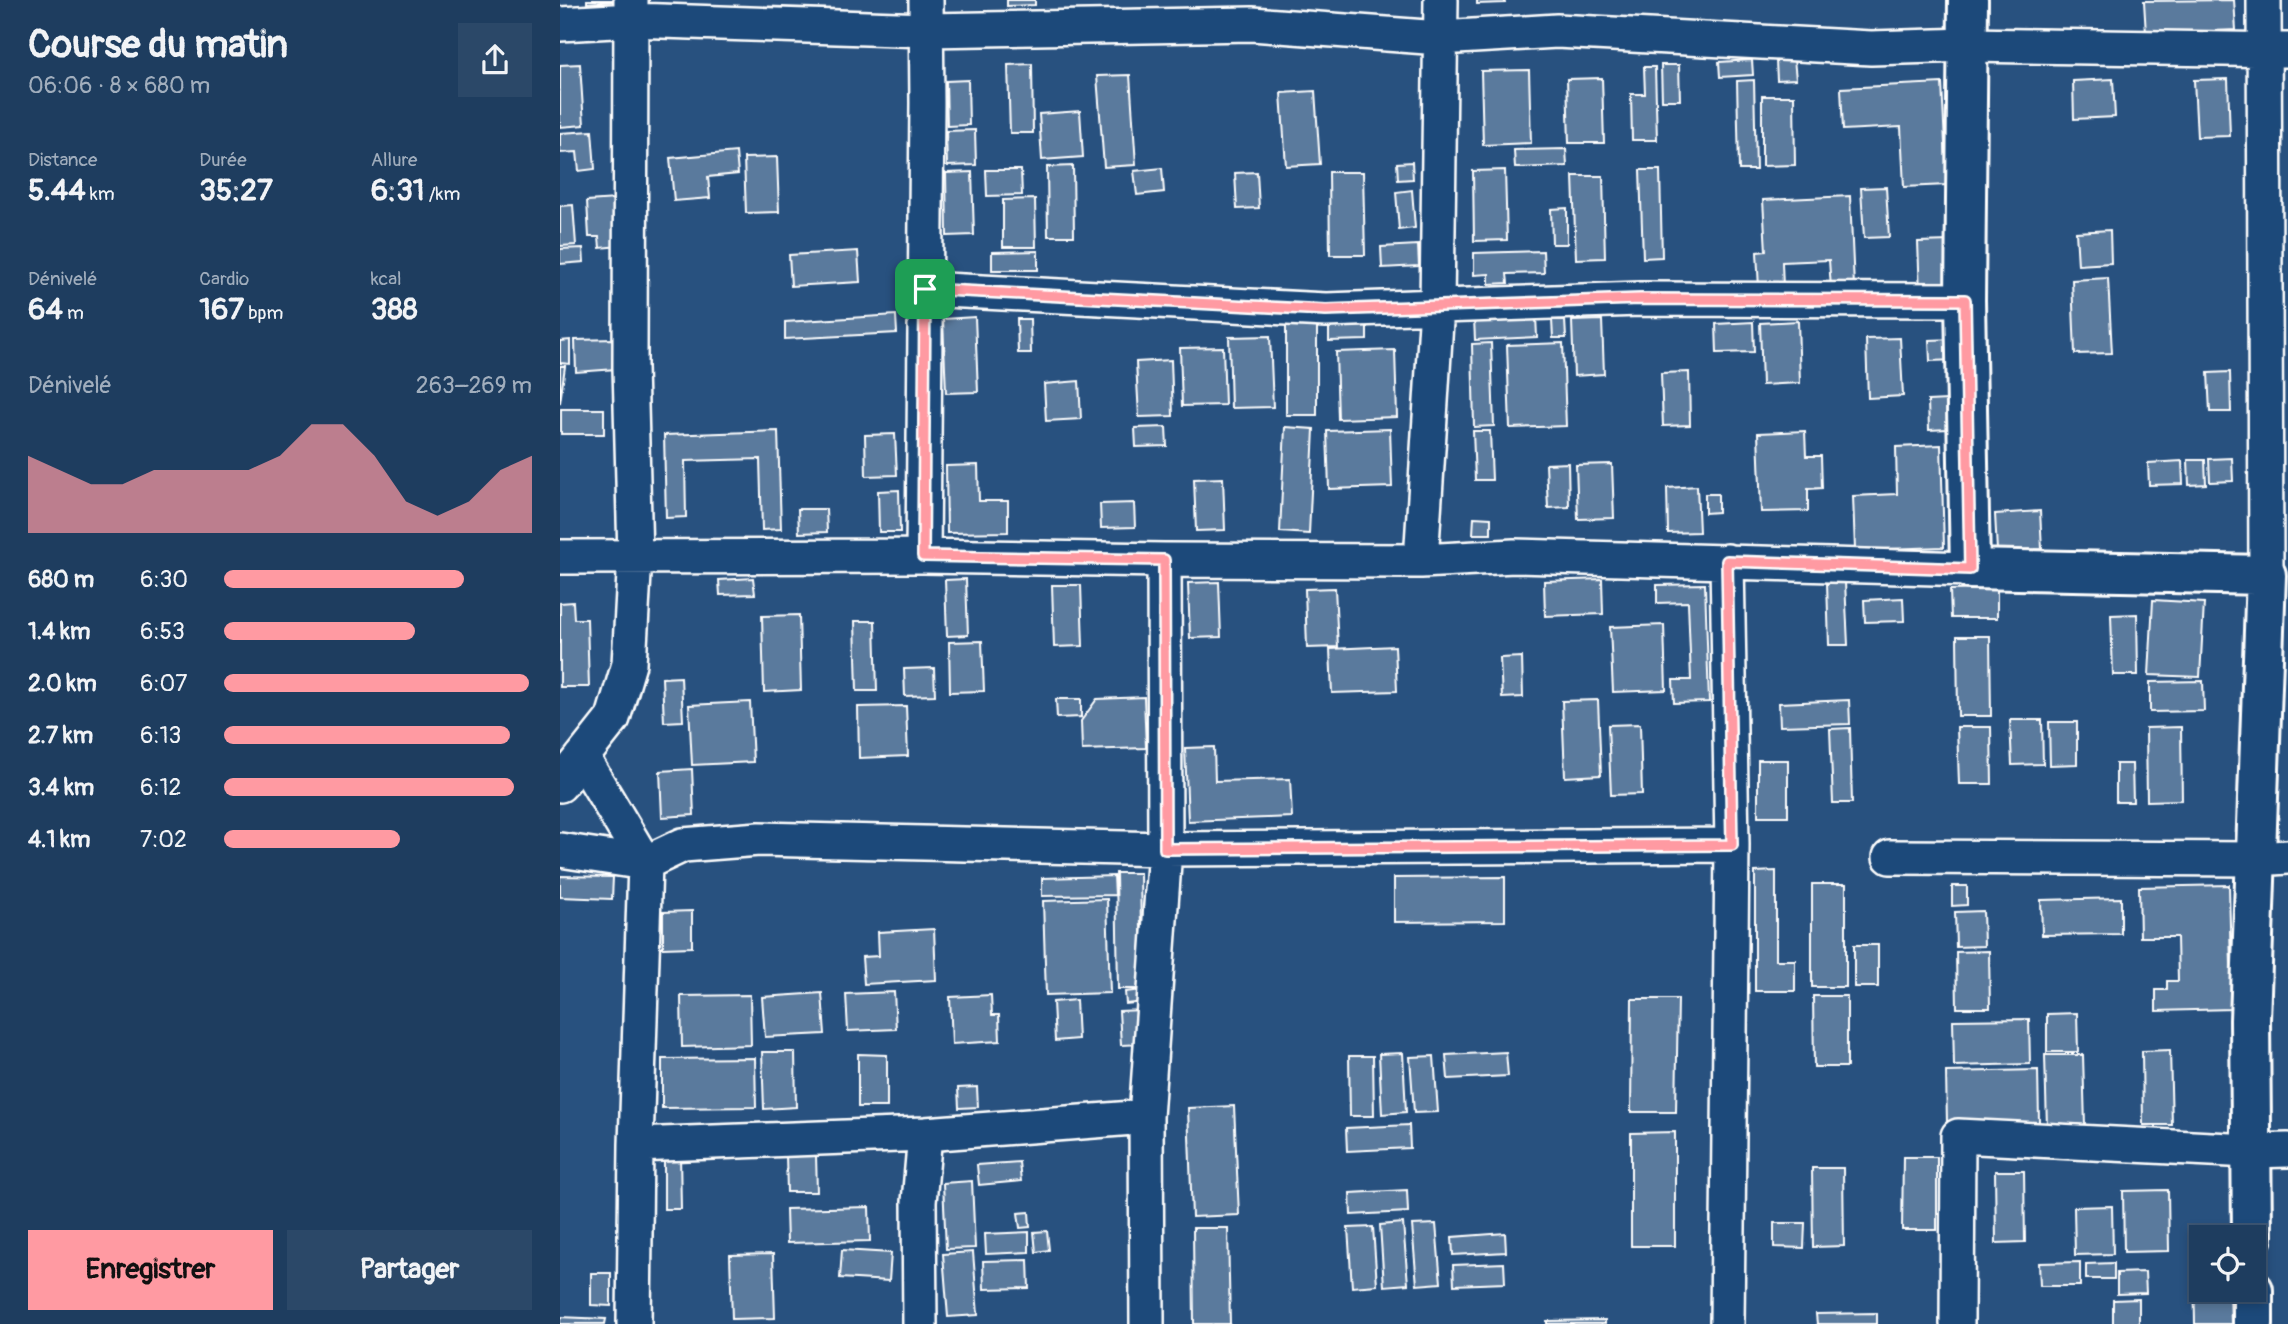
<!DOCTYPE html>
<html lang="fr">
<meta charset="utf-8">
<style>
body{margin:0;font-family:Pangolin,sans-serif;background:#2b4868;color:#f1f3f6;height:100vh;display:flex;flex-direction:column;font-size:26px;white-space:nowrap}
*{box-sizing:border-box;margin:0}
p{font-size:23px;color:#a1aebd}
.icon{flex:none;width:38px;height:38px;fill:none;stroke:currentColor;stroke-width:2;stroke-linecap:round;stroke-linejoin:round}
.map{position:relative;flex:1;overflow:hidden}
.drawer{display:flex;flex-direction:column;background:#1e3d5f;width:560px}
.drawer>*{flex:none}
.fabs{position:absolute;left:1629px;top:1225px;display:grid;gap:14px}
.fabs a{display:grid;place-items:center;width:77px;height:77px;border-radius:0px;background:#1e3d5f;box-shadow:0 4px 10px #0003,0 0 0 2px #3c5674;font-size:35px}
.pin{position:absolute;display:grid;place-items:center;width:60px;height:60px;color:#fff;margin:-30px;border-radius:14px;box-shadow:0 4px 10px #0006}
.round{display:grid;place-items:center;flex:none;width:74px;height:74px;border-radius:0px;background:#2b4868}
.overview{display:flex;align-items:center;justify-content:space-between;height:119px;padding:0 28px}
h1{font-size:38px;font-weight:800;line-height:52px}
.metrics{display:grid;grid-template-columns:repeat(3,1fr);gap:10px;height:119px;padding:7px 28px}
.metrics div{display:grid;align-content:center}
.metrics b{font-size:30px;font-weight:800}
.metrics small{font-size:19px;font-weight:400}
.metrics p{font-size:19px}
.chart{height:196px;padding:14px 28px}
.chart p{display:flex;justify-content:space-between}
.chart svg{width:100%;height:126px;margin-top:7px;fill:#ff9aa2;opacity:.7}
.action{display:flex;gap:14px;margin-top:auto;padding:14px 28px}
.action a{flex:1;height:80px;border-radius:0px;background:#ff9aa2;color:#111;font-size:28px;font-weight:800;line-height:80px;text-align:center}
.action a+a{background:#2b4868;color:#f1f3f6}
ul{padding:0 28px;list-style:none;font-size:23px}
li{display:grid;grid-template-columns:112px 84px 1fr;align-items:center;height:52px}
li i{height:18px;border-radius:9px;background:#ff9aa2}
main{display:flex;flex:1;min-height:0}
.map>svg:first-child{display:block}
.building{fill:#5a7a9d;stroke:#fff;stroke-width:2}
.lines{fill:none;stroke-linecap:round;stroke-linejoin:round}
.minor-casing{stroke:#fff;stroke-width:38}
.tertiary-casing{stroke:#fff;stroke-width:44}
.minor{stroke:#1f4a7a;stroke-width:33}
.tertiary{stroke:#1f4a7a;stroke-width:38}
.route-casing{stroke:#fff;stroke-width:14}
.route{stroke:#ff9aa2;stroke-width:9}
</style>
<main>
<section class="drawer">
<div class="overview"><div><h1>Course du matin</h1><p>06:06 · 8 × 680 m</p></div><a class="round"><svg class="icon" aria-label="share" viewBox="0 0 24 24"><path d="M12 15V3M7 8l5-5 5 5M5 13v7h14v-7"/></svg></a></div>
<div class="metrics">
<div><p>Distance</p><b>5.44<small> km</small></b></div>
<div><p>Durée</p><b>35:27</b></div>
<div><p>Allure</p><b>6:31<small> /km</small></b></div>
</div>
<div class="metrics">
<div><p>Dénivelé</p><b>64<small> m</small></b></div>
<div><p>Cardio</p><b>167<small> bpm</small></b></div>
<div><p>kcal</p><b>388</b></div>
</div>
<div class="chart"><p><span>Dénivelé</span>263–269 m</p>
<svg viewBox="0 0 160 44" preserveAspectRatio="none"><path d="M0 44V17L10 22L20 27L30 27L40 22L50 22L60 22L70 22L80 17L90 6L100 6L110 17L120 33L130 38L140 33L150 22L160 17V44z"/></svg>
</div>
<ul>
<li><b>680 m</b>6:30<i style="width:78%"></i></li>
<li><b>1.4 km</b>6:53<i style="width:62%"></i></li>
<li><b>2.0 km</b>6:07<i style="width:99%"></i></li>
<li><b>2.7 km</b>6:13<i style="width:93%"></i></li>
<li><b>3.4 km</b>6:12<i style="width:94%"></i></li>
<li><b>4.1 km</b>7:02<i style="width:57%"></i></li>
</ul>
<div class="action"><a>Enregistrer</a><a>Partager</a></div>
</section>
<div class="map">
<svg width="1728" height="1324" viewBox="0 0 1728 1324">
<rect width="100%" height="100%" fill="#28517f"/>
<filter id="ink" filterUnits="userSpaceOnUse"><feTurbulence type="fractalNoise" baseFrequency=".0143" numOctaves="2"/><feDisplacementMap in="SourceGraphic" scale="14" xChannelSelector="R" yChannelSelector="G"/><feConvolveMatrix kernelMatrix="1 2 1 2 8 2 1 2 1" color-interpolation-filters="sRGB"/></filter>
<g filter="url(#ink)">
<!-- building -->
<path class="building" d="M27,0H57V1L27,3Z
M447,0H475V5L447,6Z
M917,0H945V3L917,4Z
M1674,0L1676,30L1586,34L1584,1Z
M1234,59L1236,79L1217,80L1216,61Z
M1192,60L1193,75L1160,77L1159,62Z
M20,64L24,125L0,127V65Z
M472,64L473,133H450L448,65Z
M1101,65H1119L1120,100H1102Z
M1084,67H1095L1097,140H1072L1071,94H1085Z
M969,70L971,143L923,145L921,71Z
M570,75L576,165L544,167L537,76Z
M1042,78L1044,143H1009L1007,79Z
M1553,79L1555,117L1514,119L1513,81Z
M1668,79L1670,136L1637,137L1634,80Z
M408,80L409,125L387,126L386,81Z
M1194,80L1196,170H1179L1177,81Z
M1382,83L1387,185L1344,187L1341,127L1283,130L1281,88Z
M755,91L760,164L726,166L721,93Z
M1202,96H1234L1235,165L1202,166Z
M520,111L523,157L482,160L479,114Z
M415,130L416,165L387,166L386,131Z
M32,131L35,169L19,171L17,152L0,153V133Z
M1006,149L1007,166L955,168L954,150Z
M176,152L178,174L148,177L150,198L114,201L110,158Z
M217,157L219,212L186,213L184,158Z
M852,162L853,179L838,180L837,163Z
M513,166L514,236H488L487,167Z
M602,168L604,192L577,195L574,171Z
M426,170H461L462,195L427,196Z
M945,170L947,240L914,241L913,171Z
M1080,170H1100L1102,257L1083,258Z
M412,172L414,235L387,236L386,173Z
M697,172L699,208L677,209L675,173Z
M769,172H803L805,255H770Z
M1013,176H1043L1045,258L1016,259Z
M1326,187L1329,237L1304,238L1301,188Z
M852,190L855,228L839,230L836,192Z
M1290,196L1294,287L1271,288L1269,260L1222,262L1223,287L1199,288L1197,252L1206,251L1203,200Z
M56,199L59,246L40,248L39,237H29L27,201Z
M475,199L476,247H443V200Z
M13,205L16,245L0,246V206Z
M1007,208V244H992L991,209Z
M1550,230L1551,263L1518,265L1516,232Z
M1390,241L1392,292L1360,294L1358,242Z
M858,245L859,266L822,268L821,247Z
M23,248L24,262L0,264V249Z
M298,251L300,282L231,286L229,255Z
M478,251V270H432V252Z
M983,251L984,273L947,274L948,283L929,284V274L914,275V253Z
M1548,278L1552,353L1515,354L1512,280Z
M336,315L337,333L225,339V322Z
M976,316L977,337L915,340L914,318Z
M415,317L418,392L386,393L383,319Z
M457,319H470L471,353H458Z
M992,320H1005L1006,338H993Z
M1042,320L1044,374L1014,376L1012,321Z
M757,321V415H726V322Z
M807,321V340L769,341V322Z
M1238,321L1240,383L1202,385L1200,323Z
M1193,322L1194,352L1157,353L1156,324Z
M710,336L713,407L671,408L669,337Z
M1340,338L1343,396L1308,398L1306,339Z
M55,339L56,369L16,372L15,340Z
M1395,339L1396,360L1370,361L1369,340Z
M10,340V364L0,363V341Z
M931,343L934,426L914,427L912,344Z
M1003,343L1006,426L950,428L947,345Z
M663,347L665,405L622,406L620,348Z
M835,350L837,417L778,419L776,352Z
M611,360L613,416L579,417L576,362Z
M0,366H5L0,403Z
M1129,372L1130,425L1103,426L1101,373Z
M1670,372L1671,412H1650L1648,373Z
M519,381L521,419L486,421L484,384Z
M1387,400L1388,429L1369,430L1368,401Z
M1,409H44V434H1Z
M606,427L607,446L576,447L575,428Z
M725,427L754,429L749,534L720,532Z
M830,429L832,487L769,489L767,431Z
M218,431L221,529L202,530L200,459L125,461L126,517L106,518L104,435Z
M913,431H930L932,480H915Z
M1245,431L1246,456H1261L1262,488L1248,489V511L1201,512L1198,433Z
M335,434L337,475L306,476L305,435Z
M1381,445L1384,547L1295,550L1293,496L1337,494L1336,447Z
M1672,458L1673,481L1650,482L1649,459Z
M1628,460H1645L1646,484L1629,485Z
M1622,461L1623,484L1589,485L1588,463Z
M1008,463L1009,507L988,508L986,464Z
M1052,464L1054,518L1018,519L1016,465Z
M418,465L419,501H448V532L387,533L386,466Z
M663,478L665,530L636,531L634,479Z
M1137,486L1139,532L1108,533L1107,488Z
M339,490L340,532H319L318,491Z
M1145,494H1158V512L1145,513Z
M574,503L575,527L541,528L540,504Z
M238,509H266L267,532L239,533Z
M1480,511L1482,549L1437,551L1435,514Z
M914,517L931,518V534H913Z
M193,578L195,594L160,595L159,580Z
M406,579L408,635L387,636L385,580Z
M1042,579L1043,614L985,616L984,581Z
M659,582L661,637L630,638L628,583Z
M1285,582L1288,645H1269L1267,583Z
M1145,584L1149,702L1114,703L1113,680H1131L1128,602L1097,603V585Z
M492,585H521L523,646L494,647Z
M775,588L778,647L747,648L745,589Z
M1437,589V618H1391L1390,590Z
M1343,598L1344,621L1305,622L1304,600Z
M1593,600L1644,603L1640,677L1589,675Z
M13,602L14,619H27L29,687H0V603Z
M1577,614L1578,675H1553L1551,615Z
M239,615L241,690L204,692L202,616Z
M295,621H315L317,691H297Z
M1104,625L1106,690L1053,692L1050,627Z
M1397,636H1430L1431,716H1398Z
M422,641L424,691L390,692L389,642Z
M835,646L837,691L772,693L770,649Z
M962,657L963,697L942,698L940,658Z
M374,668L375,695L345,696L344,669Z
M121,677L123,721L104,722L102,678Z
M1643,681L1644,711L1590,712V682Z
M584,697L586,748L522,750L521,721L537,699Z
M496,699H521V717L497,718Z
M1038,700L1041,775L1005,777L1002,701Z
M1289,700L1290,724L1220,726L1219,703Z
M190,702L193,762L132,765L129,705Z
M346,706L348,756L299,758L298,707Z
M1450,720H1482L1483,764L1452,765Z
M1489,722H1517V764L1490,765Z
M1080,724L1082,794L1051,795L1048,725Z
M1397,727H1431L1432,784H1399Z
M1621,727L1622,800L1587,801L1586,728Z
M1290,728L1292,803H1273L1270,729Z
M654,747L655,781L730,779L732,817L628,821L625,748Z
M1198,760H1228V816H1198Z
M1556,764H1572L1573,802H1556Z
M132,769L134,815L102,817L100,771Z
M1216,871V960H1235V991H1195V872Z
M556,873H580L582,989H558Z
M0,876L53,877L52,899L0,897Z
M554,876L555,895L482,896V878Z
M945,877V921L834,922V878Z
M1252,884H1286V987H1252Z
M1669,885L1672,1009L1596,1011V990H1607V981H1618L1617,937H1580L1579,887Z
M1392,886H1407V905L1392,906Z
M1561,898V934L1482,935L1481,900Z
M547,899L550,993L486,995L483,901Z
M132,911V947L103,948V912Z
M1423,911L1424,946L1396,947L1395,912Z
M374,929L376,980L304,984L302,957L319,956L318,932Z
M1294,945H1318V987H1294Z
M1429,951L1430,1008H1397L1396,952Z
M582,990L583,1002L566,1004L565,992Z
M334,992L336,1029L288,1031L286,994Z
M262,993L265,1034L205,1037L202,997Z
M190,995L191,1045L122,1047L121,996Z
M431,995L432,1015H439L440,1041L392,1044L390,997Z
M1253,996H1287V1067H1254Z
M1072,999H1118L1116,1112H1071Z
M516,1000L518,1039L495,1041L493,1002Z
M582,1010L584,1044L561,1045L559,1011Z
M1517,1013L1518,1052H1487V1014Z
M1469,1019L1470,1064L1394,1066L1393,1020Z
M1610,1050L1612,1125H1583L1582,1051Z
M202,1052H235L236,1107L204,1109Z
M946,1052L948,1076L888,1079L886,1055Z
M843,1053L846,1112L822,1114L819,1054Z
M298,1054L327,1055V1107H298Z
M1485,1055H1523L1525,1126L1487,1127Z
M789,1056H813L814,1116H790Z
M874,1056L878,1112L854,1113L850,1057Z
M195,1058L196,1107L102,1108V1059Z
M1478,1070L1479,1122L1387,1124L1386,1072Z
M417,1087L418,1107L399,1108L398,1088Z
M674,1106L679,1215L632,1217L628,1108Z
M849,1125L850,1148L787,1151L786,1128Z
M1115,1132V1246H1071V1133Z
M104,1154H120L121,1209H104Z
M226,1155H256L257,1192H227Z
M1343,1157H1377V1230H1342Z
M459,1162L461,1181L419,1185L417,1165Z
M1252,1168H1283L1284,1246L1253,1247Z
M1435,1171H1464L1465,1242L1436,1243Z
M412,1181L415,1248L386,1249L383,1183Z
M847,1190L848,1212L791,1215L790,1193Z
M1608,1190L1609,1251L1564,1252L1563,1191Z
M1552,1206L1553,1254L1515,1255L1514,1207Z
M309,1207L310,1241L227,1243L226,1209Z
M469,1212L470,1227L460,1228L458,1213Z
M843,1223L848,1284L824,1286L820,1225Z
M1214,1223H1245L1244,1248L1214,1247Z
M876,1224L881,1283L857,1285L852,1225Z
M813,1227L817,1285L792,1287L788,1228Z
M633,1228H668L670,1324H634Z
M487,1231L489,1250L476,1252L474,1232Z
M469,1232V1252L426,1254L425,1234Z
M945,1233L946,1252L893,1255L892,1237Z
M282,1250L331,1253L329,1281L280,1278Z
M413,1252L418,1315L388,1317L383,1254Z
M213,1254L215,1318L172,1319L170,1255Z
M468,1260L469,1288L424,1289L423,1261Z
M1520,1262V1286H1480L1479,1263Z
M944,1263L945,1283L894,1285L893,1265Z
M1554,1263V1279H1526V1264Z
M1634,1270H1642V1290H1670L1671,1324H1635Z
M1585,1272L1586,1293L1557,1294V1273Z
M31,1273H51V1306L31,1305Z
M1579,1299V1324H1553V1300Z
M1317,1313V1324H1257L1256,1314Z
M0,1317L46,1319L45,1324H0Z
M1045,1320V1324H987V1321Z"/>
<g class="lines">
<defs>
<path id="minor" d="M1704,0L1706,575
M0,24L72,20L367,30L692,24L880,38L997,31L1311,48L1408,45L1728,50
M365,289L766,310L1080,299L1405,300
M363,556L367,103L366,0
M0,557L363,556L604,560L861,561L954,556L1410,569
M861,561L877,306L881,0
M0,785L53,718L69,664L75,556L70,367L71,0
M0,850L85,863L22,757
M1330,857L1696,859L1728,857
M76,1145L365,1134L586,1117
M74,1324L76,1145L85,863L123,845L199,839L605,849L1172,845
M360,1324L359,1202L365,1134
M587,1324L586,1117L605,849L604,560
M1167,1324L1172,845L1167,561
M1397,1324L1398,1136L1690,1151L1728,1150"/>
<path id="tertiary" d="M1408,0L1405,300L1410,569L1706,575L1690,1020L1692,1237
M1693,1290V1324"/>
</defs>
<!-- minor casing -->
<use href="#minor" class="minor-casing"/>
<!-- tertiary casing -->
<use href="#tertiary" class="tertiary-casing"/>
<!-- minor -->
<use href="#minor" class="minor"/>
<!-- tertiary -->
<use href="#tertiary" class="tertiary"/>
</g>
</g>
<g class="lines" filter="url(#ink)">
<defs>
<path id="route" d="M365,289L766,310L1080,299L1405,300L1410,569L1167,561L1172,845L605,849L604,560L363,556Z"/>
</defs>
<!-- route casing -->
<use href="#route" class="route-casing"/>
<!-- route -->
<use href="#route" class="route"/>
</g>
</svg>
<div class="fabs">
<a><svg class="icon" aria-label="locate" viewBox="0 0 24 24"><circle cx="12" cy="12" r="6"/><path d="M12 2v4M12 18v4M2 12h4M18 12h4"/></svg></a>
</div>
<div class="pin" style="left:365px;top:289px;background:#1e9e55"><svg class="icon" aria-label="arrive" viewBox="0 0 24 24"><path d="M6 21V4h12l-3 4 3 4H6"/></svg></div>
</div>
</main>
